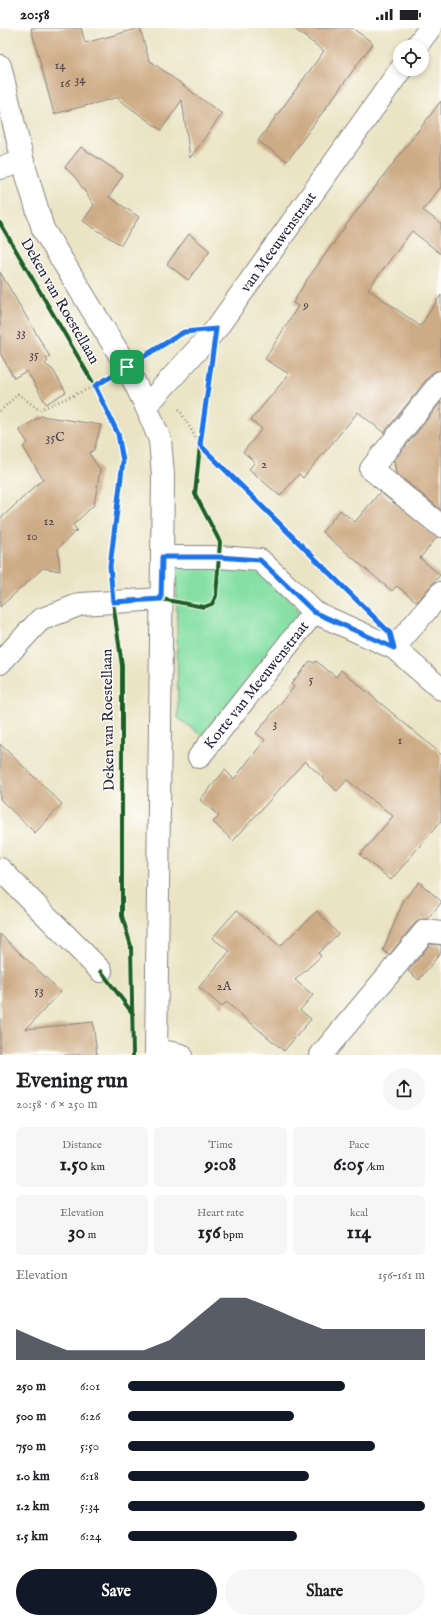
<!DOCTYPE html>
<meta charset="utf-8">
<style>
body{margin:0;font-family:"IM FELL English",serif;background:#f6f6f6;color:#202124;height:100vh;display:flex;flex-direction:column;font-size:15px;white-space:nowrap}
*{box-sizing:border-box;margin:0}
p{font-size:13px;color:#757577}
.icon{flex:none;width:22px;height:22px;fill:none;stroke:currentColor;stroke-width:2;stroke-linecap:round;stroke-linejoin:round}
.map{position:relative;height:1027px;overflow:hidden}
.details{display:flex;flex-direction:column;background:#fff;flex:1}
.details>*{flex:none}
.controls{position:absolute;left:393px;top:12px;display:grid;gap:8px}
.controls a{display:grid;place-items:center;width:36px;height:36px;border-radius:50%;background:#fff;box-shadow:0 2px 6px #0003;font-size:20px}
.pin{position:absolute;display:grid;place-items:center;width:34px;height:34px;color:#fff;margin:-17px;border-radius:8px;box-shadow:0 2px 6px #0006}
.round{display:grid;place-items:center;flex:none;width:42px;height:42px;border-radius:21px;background:#f6f6f6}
.summary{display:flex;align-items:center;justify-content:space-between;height:68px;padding:0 16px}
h1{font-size:22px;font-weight:800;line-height:30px}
.metrics{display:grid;grid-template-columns:repeat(3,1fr);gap:6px;height:68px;padding:4px 16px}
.metrics div{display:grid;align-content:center;border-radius:6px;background:#f6f6f6;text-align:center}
.metrics b{font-size:20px;font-weight:800}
.metrics small{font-size:11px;font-weight:400}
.metrics p{font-size:11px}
.chart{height:112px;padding:8px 16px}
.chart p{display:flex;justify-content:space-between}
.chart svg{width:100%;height:72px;margin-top:4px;fill:#111827;opacity:.7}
.button{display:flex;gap:8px;margin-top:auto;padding:8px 16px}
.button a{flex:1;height:46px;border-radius:24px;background:#111827;color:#fff;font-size:16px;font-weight:800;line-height:46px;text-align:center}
.button a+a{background:#f6f6f6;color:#202124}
ul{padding:0 16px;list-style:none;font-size:13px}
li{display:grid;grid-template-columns:64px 48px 1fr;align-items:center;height:30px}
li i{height:10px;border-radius:5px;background:#111827}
.status{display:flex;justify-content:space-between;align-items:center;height:28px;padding:0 20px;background:#fff;direction:ltr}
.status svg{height:11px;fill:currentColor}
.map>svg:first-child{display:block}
.green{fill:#86e0a5;stroke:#548170}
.building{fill:#cdab85}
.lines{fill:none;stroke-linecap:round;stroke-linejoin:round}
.minor-casing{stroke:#868380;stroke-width:24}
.major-casing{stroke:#868380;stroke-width:24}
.path{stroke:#868380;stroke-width:2.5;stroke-dasharray:1 3;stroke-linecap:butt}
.minor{stroke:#fff;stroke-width:22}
.major{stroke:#fff;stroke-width:22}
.cycleway-casing{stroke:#fdfcf7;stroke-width:6}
.cycleway{stroke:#1b5e20;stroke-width:4}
.route-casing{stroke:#fff;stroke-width:8}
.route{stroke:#1a73e8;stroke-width:5}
.labels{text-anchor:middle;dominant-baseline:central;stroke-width:3;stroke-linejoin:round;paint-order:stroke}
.number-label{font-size:13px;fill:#4d444e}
.street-label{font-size:15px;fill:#22223b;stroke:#fdfcf7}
</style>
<div class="status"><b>20:58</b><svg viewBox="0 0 49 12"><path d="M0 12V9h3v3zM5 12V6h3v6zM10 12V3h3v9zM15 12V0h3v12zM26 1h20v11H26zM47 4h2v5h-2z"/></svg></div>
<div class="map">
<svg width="441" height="1027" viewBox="0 0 441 1027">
<rect width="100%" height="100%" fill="#fdfcf7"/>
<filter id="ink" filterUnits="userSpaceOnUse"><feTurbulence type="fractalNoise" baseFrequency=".025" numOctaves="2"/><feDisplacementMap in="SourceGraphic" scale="8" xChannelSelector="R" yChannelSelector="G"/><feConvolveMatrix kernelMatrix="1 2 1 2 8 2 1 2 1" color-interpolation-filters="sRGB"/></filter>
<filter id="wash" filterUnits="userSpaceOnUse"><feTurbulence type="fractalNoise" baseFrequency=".012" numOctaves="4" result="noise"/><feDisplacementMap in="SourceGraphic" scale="16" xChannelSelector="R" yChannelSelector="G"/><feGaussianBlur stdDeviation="0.9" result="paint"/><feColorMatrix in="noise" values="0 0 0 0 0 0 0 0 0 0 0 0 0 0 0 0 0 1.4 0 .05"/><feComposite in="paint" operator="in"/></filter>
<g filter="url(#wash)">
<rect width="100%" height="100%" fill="#eae4c4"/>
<!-- green -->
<path class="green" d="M237,520L300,583L203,708L178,690L176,528Z"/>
<g id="blocks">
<!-- building -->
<path class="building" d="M31,0H81L85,15L140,0L149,32L222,86L190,130L182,72L161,102L118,71L119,69L54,86Z
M293,0H352L373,15L287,133L258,113L324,23Z
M441,73V159L423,182L441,196V226L412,203L368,261L420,298L441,267V342L436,343L431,346L384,405L358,384L303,450L299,446L280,468L249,441L255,434L243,424L262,401L251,392L289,346L265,331L298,278L293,275L306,253L353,188Z
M81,119L123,147L109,169L139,189L121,217L83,193L94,177L75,149L65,139Z
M189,206L210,223L188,252L167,236Z
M0,244L50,329L46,331L48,333L45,336L53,342L66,364L46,376L27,343L14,350L0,325Z
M441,374V482L396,445L394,433Z
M41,388L101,397L94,422L89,425L100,442L94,477L73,497L77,502L58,520L60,543L43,540L0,579V491L43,451L23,419L28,415L19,402Z
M380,464L437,509L420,530L440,547L417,574L397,558L392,563L322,504L340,482L355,494Z
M310,633L314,635L316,633L336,649L341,642L441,726V793L391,852L360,827L393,788L347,752L337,763L305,733L233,813L213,794L219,788L200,772L225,742L234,751L265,712L256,705L294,659L291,656Z
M0,716L62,776L35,805L0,771Z
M419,854L441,873V875L428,891H421L415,895L389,927L383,922L404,872Z
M237,882L280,918L317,883L338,906L318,925L321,928L295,952L313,967L300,982L311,991L284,1023L226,974L222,979L199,959L230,923L212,910Z
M0,906L61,964L26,1001L93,994L97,1027H0Z
M430,916L441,917V924L419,952L408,943Z"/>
</g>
</g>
<g filter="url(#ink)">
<use href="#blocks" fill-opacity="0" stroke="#868380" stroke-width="1"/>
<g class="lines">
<defs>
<g id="minor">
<path d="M416,19L430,0"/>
<path d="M0,140L23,134"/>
<path d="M441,354L371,441L441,498"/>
<path id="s1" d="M146,378L216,301L401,41"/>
<path d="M162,529H218L260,532L314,584L394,620L441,661"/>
<path d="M394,620L441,565"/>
<path d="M0,635L40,592L81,576L161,571"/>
<path id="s2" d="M199,729L314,584"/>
<path d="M0,841L101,943"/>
<path d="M157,1022L181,1027"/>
<path d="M321,1027L425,903L441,905"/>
</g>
<path id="major" d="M0,38L23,134L43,201L127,339L146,378L160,412L163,447L156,1027"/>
</defs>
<!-- minor casing -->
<use href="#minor" class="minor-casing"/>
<!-- major casing -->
<use href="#major" class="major-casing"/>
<!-- path -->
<path class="path" d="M179,381L200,417L359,574
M0,383L18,366L39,382L95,358"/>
<!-- minor -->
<use href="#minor" class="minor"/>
<!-- major -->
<use href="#major" class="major"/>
<defs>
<path id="cycleway" d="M0,195L95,358L119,406L123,433L110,538L113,574L122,638V888L131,918L133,1027
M95,358L184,304L216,301L200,417L195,466L220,514L216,568L212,576L204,579L161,571
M101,943L133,986"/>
</defs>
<!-- cycleway casing -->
<use href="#cycleway" class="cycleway-casing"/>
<!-- cycleway -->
<use href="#cycleway" class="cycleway"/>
</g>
</g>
<g class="lines" filter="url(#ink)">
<defs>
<path id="route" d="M216,301L200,417L390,605L394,620L314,584L260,532L218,529H162L161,571L113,574L110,538L123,433L118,406L95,358L184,304Z"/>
</defs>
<!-- route casing -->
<use href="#route" class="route-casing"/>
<!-- route -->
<use href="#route" class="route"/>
</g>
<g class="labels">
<!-- number labels -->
<g class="number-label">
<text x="60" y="37">14</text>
<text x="80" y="51">34</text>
<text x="65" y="55">16</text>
<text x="306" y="277">9</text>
<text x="21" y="304">33</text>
<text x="34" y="326">35</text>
<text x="55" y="409">35C</text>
<text x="264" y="436">2</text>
<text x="49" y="493">12</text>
<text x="32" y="508">10</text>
<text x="311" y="651">5</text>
<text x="275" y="695">3</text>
<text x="400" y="712">1</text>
<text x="224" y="958">2A</text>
<text x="39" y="962">53</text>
</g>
<!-- street labels -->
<g class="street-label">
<text stroke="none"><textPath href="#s1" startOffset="211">van Meeuwenstraat</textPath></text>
<text transform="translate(60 273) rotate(60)">Deken van Roestellaan</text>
<text stroke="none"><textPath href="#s2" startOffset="92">Korte van Meeuwenstraat</textPath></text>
<text transform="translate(108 692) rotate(-91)">Deken van Roestellaan</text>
</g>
</g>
</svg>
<div class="controls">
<a><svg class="icon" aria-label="locate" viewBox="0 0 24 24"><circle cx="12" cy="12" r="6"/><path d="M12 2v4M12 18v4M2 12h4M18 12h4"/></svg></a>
</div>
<div class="pin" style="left:127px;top:339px;background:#1e9e55"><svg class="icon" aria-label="arrive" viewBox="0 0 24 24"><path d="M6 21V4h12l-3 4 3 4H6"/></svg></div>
</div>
<section class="details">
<div class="summary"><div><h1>Evening run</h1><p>20:58 · 6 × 250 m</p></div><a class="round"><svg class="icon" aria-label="share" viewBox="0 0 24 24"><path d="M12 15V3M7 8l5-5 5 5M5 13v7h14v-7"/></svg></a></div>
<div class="metrics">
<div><p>Distance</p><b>1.50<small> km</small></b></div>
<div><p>Time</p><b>9:08</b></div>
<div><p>Pace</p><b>6:05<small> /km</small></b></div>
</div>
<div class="metrics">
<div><p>Elevation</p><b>30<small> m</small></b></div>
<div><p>Heart rate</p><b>156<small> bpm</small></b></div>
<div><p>kcal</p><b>114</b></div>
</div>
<div class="chart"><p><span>Elevation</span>156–161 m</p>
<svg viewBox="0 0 160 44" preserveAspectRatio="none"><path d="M0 44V25L10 32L20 38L30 38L40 38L50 38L60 32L70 19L80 6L90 6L100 12L110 19L120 25L130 25L140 25L150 25L160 25V44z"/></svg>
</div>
<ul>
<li><b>250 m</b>6:01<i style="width:73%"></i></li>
<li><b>500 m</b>6:26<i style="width:56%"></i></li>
<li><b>750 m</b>5:50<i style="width:83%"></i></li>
<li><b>1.0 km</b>6:18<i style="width:61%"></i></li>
<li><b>1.2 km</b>5:34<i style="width:100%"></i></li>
<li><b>1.5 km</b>6:24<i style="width:57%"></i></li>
</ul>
<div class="button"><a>Save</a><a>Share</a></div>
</section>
